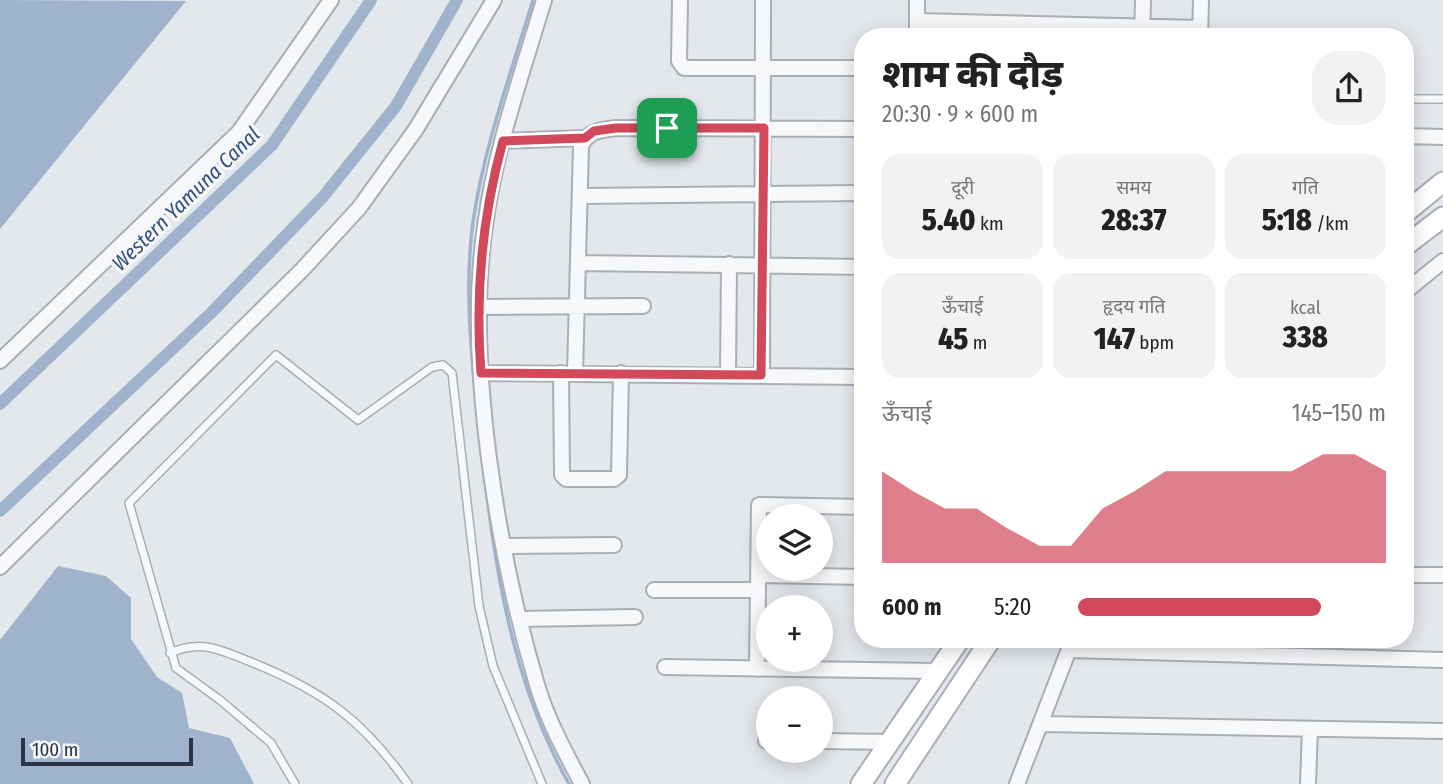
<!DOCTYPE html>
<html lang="hi">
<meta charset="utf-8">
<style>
body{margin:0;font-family:"Fira Sans Condensed","Noto Sans Devanagari",sans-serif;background:#f2f2f2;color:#222;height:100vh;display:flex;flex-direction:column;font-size:26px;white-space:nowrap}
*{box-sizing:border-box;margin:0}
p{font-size:23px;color:#767676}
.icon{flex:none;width:38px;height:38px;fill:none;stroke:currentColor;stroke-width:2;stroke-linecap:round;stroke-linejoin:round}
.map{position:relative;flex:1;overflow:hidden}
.panel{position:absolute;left:854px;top:28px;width:560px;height:620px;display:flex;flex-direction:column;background:#fff;border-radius:28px;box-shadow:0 4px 18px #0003}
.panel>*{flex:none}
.tools{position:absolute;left:756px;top:504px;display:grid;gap:14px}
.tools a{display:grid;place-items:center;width:77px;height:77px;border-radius:50%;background:#fff;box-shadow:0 4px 18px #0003;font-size:35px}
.scale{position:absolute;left:21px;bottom:18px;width:172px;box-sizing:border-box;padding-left:7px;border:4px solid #2b3445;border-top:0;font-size:19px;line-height:24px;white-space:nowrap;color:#2b3445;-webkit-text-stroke:5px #f4f6f9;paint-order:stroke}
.pin{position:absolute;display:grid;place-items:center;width:60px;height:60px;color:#fff;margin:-30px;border-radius:14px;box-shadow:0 4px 10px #0006}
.round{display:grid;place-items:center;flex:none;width:74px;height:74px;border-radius:28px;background:#f2f2f2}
.head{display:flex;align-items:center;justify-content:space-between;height:119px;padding:0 28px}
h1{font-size:38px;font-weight:800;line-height:52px}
.figures{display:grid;grid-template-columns:repeat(3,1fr);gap:10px;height:119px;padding:7px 28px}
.figures div{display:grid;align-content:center;border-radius:18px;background:#f2f2f2;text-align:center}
.figures b{font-size:30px;font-weight:800}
.figures small{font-size:19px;font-weight:400}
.figures p{font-size:19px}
.chart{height:196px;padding:14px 28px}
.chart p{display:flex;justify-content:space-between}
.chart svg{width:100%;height:126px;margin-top:7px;fill:#d1495b;opacity:.7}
ul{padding:0 28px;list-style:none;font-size:23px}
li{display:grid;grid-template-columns:112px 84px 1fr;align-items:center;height:52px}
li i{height:18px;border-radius:9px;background:#d1495b}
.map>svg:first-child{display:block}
.water{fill:#9fb4cc}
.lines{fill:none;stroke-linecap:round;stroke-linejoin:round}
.stream{stroke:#9fb4cc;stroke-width:3.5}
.canal{stroke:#9fb4cc;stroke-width:12}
.lane-casing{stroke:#a9aeb7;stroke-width:10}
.street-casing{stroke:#a9aeb7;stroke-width:18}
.secondary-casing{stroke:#a9aeb7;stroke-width:23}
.lane{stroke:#f7f8fa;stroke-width:7}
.street{stroke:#f7f8fa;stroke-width:14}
.secondary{stroke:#fff;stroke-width:19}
.route-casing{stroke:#fff;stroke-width:14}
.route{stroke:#d1495b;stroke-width:9}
.labels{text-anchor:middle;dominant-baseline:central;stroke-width:7;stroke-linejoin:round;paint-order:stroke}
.water-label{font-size:21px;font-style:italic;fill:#34527a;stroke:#f4f6f9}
</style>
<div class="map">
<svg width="1443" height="784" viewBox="0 0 1443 784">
<rect width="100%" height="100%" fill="#e4e7ec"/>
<!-- water -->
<path class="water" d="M0,0L186,1L0,229Z
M58,566L106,576L131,598V639L157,677L182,693L189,728L230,738L254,784H0V640Z"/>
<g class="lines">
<!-- stream -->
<path class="stream" d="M476,399C470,341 465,280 473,222C484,146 511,73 533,0
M483,462C495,573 514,686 569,784"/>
<!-- canal -->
<path class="canal" d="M0,404L272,145L371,0
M0,511L213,311L322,198L396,106L457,0"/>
<defs>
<path id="lane" d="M1405,99H1443
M170,653C202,639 220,650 251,662C323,691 363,720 408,784
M295,784L271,743L220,700L176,668L129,503L276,355L358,420L432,367L443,365L452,373L479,606L493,666L542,784"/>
<path id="street" d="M544,0C522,74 495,149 485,226C465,362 498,556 538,688C548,721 566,754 582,784
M680,0L679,61L684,68H863
M917,21L1200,28
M917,37V0
M1142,37L1143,0
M1200,37L1201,0
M1405,136L1443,137
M503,141L585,138
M582,196L863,193
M579,263L863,267
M1405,292L1443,261
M480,307L643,306
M0,361L239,132L331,0
M481,373L863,377
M561,373L562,475L566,479H614L619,475L621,373
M575,373L581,146C589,130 600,130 616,128L863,129
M728,375L729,264
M762,375L763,0
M505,546L614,545
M0,567L301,271L359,208L416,129L494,0
M758,575L863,577
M1405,575H1443
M654,590H758
M520,619L635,617
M1069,650L1443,660
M665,667L938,671
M757,669L759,505L863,507
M1040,724L1443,731
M766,741H768
M821,741L890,742
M1017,784L1073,639
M1308,784L1310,729"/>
<path id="secondary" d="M1405,213L1443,182
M1405,246L1443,217
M861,784L960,639
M895,784L991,639"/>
</defs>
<!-- lane casing -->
<use href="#lane" class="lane-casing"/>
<!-- street casing -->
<use href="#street" class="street-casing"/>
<!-- secondary casing -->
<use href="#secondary" class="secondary-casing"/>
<!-- lane -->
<use href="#lane" class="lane"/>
<!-- street -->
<use href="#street" class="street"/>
<!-- secondary -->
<use href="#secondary" class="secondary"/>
</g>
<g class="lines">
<defs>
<path id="route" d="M616,128H764L761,375L481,373C475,295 482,217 503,141L585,138L594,131Z"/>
</defs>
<!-- route casing -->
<use href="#route" class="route-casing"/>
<!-- route -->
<use href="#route" class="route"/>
</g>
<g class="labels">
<!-- water labels -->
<g class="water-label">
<text transform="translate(186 199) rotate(-44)">Western Yamuna Canal</text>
</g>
</g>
</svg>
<div class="tools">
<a><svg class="icon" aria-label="layers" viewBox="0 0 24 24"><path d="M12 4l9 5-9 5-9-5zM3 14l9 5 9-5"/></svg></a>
<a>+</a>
<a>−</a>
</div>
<div class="scale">100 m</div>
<div class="pin" style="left:667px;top:128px;background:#1e9e55"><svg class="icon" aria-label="arrive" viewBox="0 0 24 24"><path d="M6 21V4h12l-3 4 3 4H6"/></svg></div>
<section class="panel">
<div class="head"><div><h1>शाम की दौड़</h1><p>20:30 · 9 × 600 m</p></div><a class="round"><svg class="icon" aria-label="share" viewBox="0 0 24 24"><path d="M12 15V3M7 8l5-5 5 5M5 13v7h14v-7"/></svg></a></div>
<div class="figures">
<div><p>दूरी</p><b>5.40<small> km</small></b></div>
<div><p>समय</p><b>28:37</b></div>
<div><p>गति</p><b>5:18<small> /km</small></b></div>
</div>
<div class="figures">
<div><p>ऊँचाई</p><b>45<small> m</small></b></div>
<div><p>हृदय गति</p><b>147<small> bpm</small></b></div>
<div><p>kcal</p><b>338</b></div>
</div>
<div class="chart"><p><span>ऊँचाई</span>145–150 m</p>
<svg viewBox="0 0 160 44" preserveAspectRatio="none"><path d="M0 44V12L10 19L20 25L30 25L40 32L50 38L60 38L70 25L80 19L90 12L100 12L110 12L120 12L130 12L140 6L150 6L160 12V44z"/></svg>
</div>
<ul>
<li><b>600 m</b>5:20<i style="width:79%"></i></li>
</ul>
</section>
</div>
